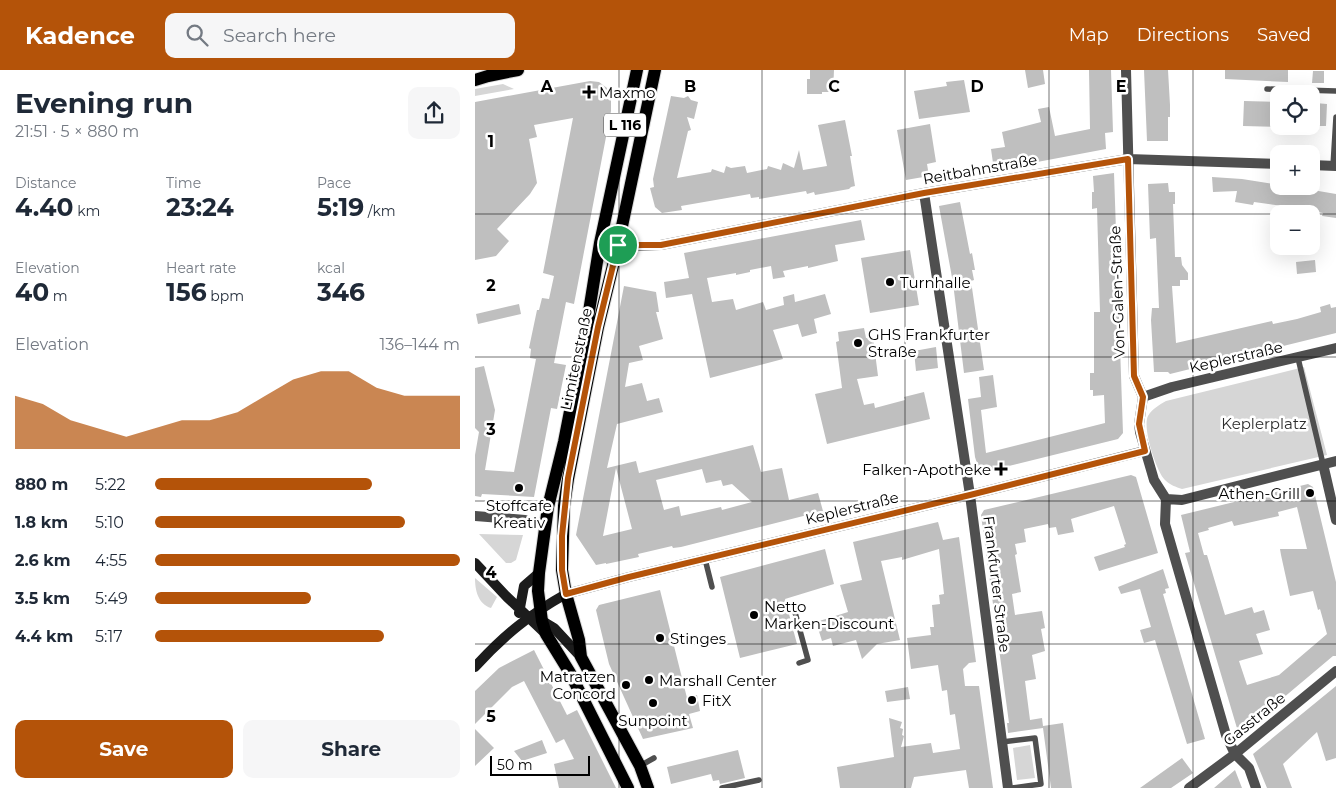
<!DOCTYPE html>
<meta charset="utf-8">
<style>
body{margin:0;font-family:Montserrat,sans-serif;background:#f6f6f7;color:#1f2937;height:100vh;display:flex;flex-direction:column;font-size:19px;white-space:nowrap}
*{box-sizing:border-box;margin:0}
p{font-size:16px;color:#747a83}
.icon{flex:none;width:28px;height:28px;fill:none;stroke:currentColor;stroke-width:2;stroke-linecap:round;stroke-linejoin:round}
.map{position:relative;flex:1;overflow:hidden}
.side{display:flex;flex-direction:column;background:#fff;width:475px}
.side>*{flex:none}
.fabs{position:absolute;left:795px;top:15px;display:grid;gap:10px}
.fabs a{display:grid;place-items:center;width:50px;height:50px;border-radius:10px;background:#fff;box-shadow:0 5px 20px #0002;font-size:25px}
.scale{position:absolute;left:15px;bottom:12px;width:100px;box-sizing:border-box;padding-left:5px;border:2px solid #000;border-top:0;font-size:14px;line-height:18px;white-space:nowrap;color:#000;-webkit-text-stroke:4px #fff;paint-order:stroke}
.pin{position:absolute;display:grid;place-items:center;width:42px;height:42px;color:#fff;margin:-21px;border:2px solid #fff;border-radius:50%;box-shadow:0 1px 5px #0007}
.round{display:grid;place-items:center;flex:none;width:52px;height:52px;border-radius:10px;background:#f6f6f7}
.summary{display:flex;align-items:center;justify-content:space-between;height:85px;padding:0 15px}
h1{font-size:28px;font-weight:700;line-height:38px}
.stats{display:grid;grid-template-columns:repeat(3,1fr);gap:8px;height:85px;padding:5px 15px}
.stats div{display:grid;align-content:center}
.stats b{font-size:25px;font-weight:700}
.stats small{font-size:14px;font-weight:400}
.stats p{font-size:14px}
.chart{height:140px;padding:10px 15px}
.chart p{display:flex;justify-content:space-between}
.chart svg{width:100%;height:90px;margin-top:5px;fill:#b45309;opacity:.7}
.button{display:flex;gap:10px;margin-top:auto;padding:10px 15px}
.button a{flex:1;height:58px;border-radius:10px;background:#b45309;color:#fff;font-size:20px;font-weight:700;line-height:58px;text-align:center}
.button a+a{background:#f6f6f7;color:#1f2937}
ul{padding:0 15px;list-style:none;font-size:16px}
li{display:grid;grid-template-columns:80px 60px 1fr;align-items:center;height:38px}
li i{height:12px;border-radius:6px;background:#b45309}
header{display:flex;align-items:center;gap:30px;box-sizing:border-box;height:70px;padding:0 25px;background:#b45309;color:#fff}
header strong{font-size:24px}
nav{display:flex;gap:28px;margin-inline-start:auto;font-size:18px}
.search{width:350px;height:45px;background:#f6f6f7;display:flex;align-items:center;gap:12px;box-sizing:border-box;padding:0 18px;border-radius:10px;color:#747a83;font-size:19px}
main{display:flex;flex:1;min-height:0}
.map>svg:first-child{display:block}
.green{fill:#d6d6d6}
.building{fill:#bfbfbf;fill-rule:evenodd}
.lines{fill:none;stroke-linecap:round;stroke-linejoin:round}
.primary-casing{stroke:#dbdbdb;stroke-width:14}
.lane{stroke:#4f4f4f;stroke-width:5.5}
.street{stroke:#4f4f4f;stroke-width:10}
.secondary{stroke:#1c1c1c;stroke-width:10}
.primary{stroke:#000;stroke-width:12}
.route-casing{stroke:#fff;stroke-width:10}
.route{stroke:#b45309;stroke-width:6}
.grid{fill:none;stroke:#000;stroke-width:1;stroke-opacity:0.55}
.poi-dot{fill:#000;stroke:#fff;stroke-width:2}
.labels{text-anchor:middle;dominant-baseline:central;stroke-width:5;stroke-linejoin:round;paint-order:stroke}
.shield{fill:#fff;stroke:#4c4c4c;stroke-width:1}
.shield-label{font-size:14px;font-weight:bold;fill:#000}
.poi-label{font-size:15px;fill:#000;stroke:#fff;text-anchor:start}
.street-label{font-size:15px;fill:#000;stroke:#fff}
.park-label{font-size:15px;fill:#2d2d2d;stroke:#fff}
.grid-label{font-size:16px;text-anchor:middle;font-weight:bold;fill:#000;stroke:#fff;stroke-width:5;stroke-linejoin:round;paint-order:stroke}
</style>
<header>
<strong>Kadence</strong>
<div class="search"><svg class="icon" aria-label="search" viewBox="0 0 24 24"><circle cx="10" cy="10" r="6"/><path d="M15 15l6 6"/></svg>Search here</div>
<nav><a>Map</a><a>Directions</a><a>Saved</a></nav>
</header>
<main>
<section class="side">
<div class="summary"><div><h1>Evening run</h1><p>21:51 · 5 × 880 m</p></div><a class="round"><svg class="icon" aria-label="share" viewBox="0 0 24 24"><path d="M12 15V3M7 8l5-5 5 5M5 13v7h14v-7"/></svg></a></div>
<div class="stats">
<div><p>Distance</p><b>4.40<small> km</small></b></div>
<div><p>Time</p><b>23:24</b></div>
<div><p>Pace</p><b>5:19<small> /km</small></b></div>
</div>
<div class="stats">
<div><p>Elevation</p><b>40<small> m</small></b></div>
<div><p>Heart rate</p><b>156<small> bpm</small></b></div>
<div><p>kcal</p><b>346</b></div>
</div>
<div class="chart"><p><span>Elevation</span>136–144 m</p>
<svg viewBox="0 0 160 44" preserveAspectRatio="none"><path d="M0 44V18L10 22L20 30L30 34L40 38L50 34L60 30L70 30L80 26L90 18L100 10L110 6L120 6L130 14L140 18L150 18L160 18V44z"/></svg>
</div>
<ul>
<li><b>880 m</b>5:22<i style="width:71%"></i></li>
<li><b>1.8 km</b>5:10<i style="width:82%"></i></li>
<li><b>2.6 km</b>4:55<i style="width:100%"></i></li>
<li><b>3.5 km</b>5:49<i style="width:51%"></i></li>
<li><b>4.4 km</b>5:17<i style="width:75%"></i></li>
</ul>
<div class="button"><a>Save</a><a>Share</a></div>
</section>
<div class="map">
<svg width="861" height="718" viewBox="0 0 861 718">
<rect width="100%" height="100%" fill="#fff"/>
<!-- green -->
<path class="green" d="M28,14L39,19L0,26V19Z
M829,297L852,385L707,419C701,417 695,415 690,410C681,401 667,357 673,346C677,339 684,335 691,331Z
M4,464L48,465L41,490L36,493H31Z
M0,508L22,527L16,538C3,534 0,520 0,508Z
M555,675L560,708L542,710L538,678Z"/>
<!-- building -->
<path class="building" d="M335,0H359L358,22H347V24H332V9H335Z
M550,0H568L570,14L553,18Z
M614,0H636L638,62L630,63L631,79L519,100L516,79L530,77L527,62L566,52L563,39L574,37L580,66L615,59Z
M669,0H693L695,35V47H693V71H672Z
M750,0H813V12L750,9Z
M838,1H849V13H837Z
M489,10L495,42L444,49L439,21L472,16L471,12Z
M115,11L124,12L132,18L136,28V41L99,234L91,232L79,293L91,295L82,339L76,338L59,427L7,424L6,427L0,426V385L4,362L0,358V298L9,296L20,340L10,400L39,402L61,289L55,288L56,279L54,278L62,240H64L67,228L74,229L79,206L68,203L98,48L59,55L62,67L54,69L62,113L55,124L22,159L34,171L21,186L0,190V32Z
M196,26L209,28L213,26L216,30L223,32L219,49L212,47L216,60L213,61L202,108L236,102L237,99L249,103L251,96L256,98L270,96L272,103L292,99L293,96L306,100L308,93L319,98L324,80L328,100L352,96L343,55L370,50L377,86H375L380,116L376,117L374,119L340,125L339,122L332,124L331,121L284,129V127L276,128L275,124L206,136L207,140L187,143L180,137L175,118L179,117L178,109Z
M769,31L804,32L803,57L768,56Z
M840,33L852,34L851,56H839V46H836V34Z
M455,54L461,92L452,94L454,106L431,110L422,60Z
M639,103L648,363L643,369L505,403L500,387L493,329L506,327L504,307L518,305L522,337L506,340L511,383L630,353L629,325L618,326V320H615V303H619V242H625L622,138L617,139V122H619L618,106Z
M737,107L767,109L804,115V116H814L861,124V148L847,146L848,143L814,137L779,132L778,135L760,132L762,121L738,122Z
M693,113L694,122H700V134H698L700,187H706L707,195L713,203V210H705V216H697L701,273L797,251L798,254L822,249L846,242L845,237L855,234L856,238L861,237V263L695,304L693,302H679L676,250L677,238H684L681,168L675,169L673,114Z
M485,132L495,184L497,183L500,200H497L499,210L496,211L509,300L489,303L478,213L464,136Z
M386,150L390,170L360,175L363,191L333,198V196L308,201L310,207L298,209L296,196L275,200V202L261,205V203L232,208L237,232L258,229L261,240L288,232L291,240L309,235L308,227L319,224L320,232L350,224L356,244L339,249L342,263L327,267L323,254L298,260L308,289L235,308L217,224L191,228L189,212L214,208L209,183Z
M435,180L444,235L395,243L386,188Z
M840,190L841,202L822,204L821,192Z
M149,216L181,222L184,242H181L188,269L164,276L168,290L154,293L150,317L167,313L172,331L184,328L188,342L142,354L132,398L161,391L164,403L278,375L286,402L307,398L314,430L343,423L348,441L206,477L198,478L197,476L163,484L164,487L131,494V493L121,495L101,465ZM141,398L157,459L128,466ZM227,399L231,413L246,410L248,416L257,414L277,432L247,440L246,437L206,446L204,436L189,440L181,410Z
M44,234L46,244L3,254L1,244Z
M389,258L391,268L398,267L403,306L382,309L389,335L399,333L400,338L430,330L429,327L449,322L455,349L352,374L340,324L367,318L361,272L364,271L363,262Z
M461,277L463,298L441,301L439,281Z
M656,405L661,407L683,483L624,501L619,487L650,477L649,475L651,474L639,436L596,449L599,462L583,465L581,457L574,458L573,454L549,459L551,472L540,474L542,484L540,485L546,522L537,524L540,545L567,541L570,558L566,559L570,581L557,585L561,609L550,611L555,650L567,648L568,656L588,653L597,718H576L568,658L533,663L532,653H534L506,445L509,440Z
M833,414L838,417L861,512V586H858L764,665L710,483L715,482L706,445ZM822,437L832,479H805L806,485L815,526L838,521L843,540L845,539L852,564L804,605L772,615L764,591L788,584L781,564L795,560L789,540L779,543L777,537L750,545L732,485H729L723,463L734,460L733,458L757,451L759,456L804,446L803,442Z
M463,452L468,470L484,467L501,592L494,593L488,599L490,616H504L518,718H494L491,700L439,707L436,718H365L362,697L419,687L414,648L427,652L425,658L428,659L427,665L429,666L426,677L456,673L458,683L485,679L480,644L475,645L472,620L467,621L463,595L436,599L432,568L456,565L455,557H459L457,535L465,534L464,525L469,524L464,479L427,490V487L406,491L425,570L402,574L387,589L381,570L358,576L356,568L347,571L341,552L373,542L365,515L387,510L378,472Z
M350,479L359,514L310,529L322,574L265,588L245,507Z
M688,499L694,518L690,519L691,523L688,524L730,669L712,674L680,570L669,573L665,560L676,557L665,519L646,524L643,517Z
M185,520L212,628L222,625L225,641L214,644L218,658L168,669L134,594L121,540L124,535Z
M59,580L92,645L102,640L141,718H84L79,694L99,689L89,669L81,673L49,611L37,617L0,654V621L24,598Z
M861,616V688L851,691L842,662L808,694L817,718H792L778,684Z
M433,617L435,629L412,632L410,621Z
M0,659L19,678L0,696Z
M67,670L72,683L47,691L39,681Z
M263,680L270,708L245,714L244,710L238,711L236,704L196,714L192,697Z
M707,688L718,703L696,718H665Z
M760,700L767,718H739Z"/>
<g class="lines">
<defs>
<path id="primary" d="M0,10L13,6L43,0
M153,718L95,603L71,564L67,551L63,521L64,503L73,437L89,372L112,254L125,173L162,0
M173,718L165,696L106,587L104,570L91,524L87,500L89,436L93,409L123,257L143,175L180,0"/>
</defs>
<!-- primary casing -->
<use href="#primary" class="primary-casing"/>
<!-- lane -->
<path class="lane" d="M792,19L861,21
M858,96L861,47
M823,288L848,394
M230,489L237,517
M318,535L333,590L324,593
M527,672L560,668L566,714L537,718
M165,696L179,688
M247,718L284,710"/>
<!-- street -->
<path class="street" d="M651,0L659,306L668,327L664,354L665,362L679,410L691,429L690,454L751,665L760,684L774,698L781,718
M836,95L861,96
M449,123L495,425L533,718
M125,173L153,176L186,175L449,123L653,89L804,94
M668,327L697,317L861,278
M848,394L861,450
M691,429L707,430L861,391
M0,446L50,450
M91,524L154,507L495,425L669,381
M714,718L760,684L861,601"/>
<!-- secondary -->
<path class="secondary" d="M0,493L32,527L71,564
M44,543L49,516L64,503
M64,549L79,558L106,587
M0,597C28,566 55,544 91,524"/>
<!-- primary -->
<use href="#primary" class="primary"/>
</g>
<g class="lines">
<defs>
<path id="route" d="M653,89L659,306L668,327L664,354L670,381L495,425L154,507L91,524L87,500V466L93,408L123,257L143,175H186L449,123Z"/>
</defs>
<!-- route casing -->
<use href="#route" class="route-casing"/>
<!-- route -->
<use href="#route" class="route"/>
</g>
<!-- grid -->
<path class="grid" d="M144,0V718M287,0V718M430,0V718M574,0V718M718,0V718M0,144H861M0,287H861M0,431H861M0,574H861"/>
<!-- markers -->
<g class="poi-dot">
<path d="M111.5 14.5h5v5h5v5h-5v5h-5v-5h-5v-5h5z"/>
<circle cx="415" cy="212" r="5"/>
<circle cx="383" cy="273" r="5"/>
<path d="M523.5 391.5h5v5h5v5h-5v5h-5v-5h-5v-5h5z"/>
<circle cx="44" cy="418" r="5"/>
<circle cx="835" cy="423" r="5"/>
<circle cx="279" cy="545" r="5"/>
<circle cx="185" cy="568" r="5"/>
<circle cx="174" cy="610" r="5"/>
<circle cx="151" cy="615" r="5"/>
<circle cx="217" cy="630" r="5"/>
<circle cx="178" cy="633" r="5"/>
</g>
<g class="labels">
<!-- shield labels -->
<rect class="shield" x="129" y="43.5" width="42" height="23" rx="4"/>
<g class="shield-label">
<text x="150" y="55">L 116</text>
</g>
<!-- poi labels -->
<g class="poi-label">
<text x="124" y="22">Maxmo</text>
<text x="425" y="212">Turnhalle</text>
<text x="393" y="264">GHS Frankfurter<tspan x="393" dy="17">Straße</tspan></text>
<text x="516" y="399" text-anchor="end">Falken-Apotheke</text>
<text x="825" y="423" text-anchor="end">Athen-Grill</text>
<text x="44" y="435" text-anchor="middle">Stoffcafe<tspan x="44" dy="17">Kreativ</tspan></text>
<text x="289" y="536">Netto<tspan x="289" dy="17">Marken-Discount</tspan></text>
<text x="195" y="568">Stinges</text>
<text x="141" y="606" text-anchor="end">Matratzen<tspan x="141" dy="17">Concord</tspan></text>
<text x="184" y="610">Marshall Center</text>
<text x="227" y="630">FitX</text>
<text x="178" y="650" text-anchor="middle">Sunpoint</text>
</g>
<!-- street labels -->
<g class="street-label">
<text transform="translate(505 99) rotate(-10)">Reitbahnstraße</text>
<text transform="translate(642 222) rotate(-92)">Von-Galen-Straße</text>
<text transform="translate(761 287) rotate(-13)">Keplerstraße</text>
<text transform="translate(101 289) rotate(-78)">Limitenstraße</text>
<text transform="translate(377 438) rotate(-14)">Keplerstraße</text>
<text transform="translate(522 514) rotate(83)">Frankfurter Straße</text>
<text transform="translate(779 649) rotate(-39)">Gasstraße</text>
</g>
<!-- park labels -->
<g class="park-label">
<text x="789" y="353">Keplerplatz</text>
</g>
</g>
<g class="grid-label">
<text x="72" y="22">A</text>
<text x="215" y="22">B</text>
<text x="359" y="22">C</text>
<text x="502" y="22">D</text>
<text x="646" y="22">E</text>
<text x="16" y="77">1</text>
<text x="16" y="221">2</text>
<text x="16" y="365">3</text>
<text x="16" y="508">4</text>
<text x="16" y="652">5</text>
</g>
</svg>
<div class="fabs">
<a><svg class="icon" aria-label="locate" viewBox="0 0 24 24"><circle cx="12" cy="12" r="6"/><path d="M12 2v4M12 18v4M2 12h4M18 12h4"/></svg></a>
<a>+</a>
<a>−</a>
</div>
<div class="scale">50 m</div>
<div class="pin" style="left:143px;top:175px;background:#1e9e55"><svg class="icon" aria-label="arrive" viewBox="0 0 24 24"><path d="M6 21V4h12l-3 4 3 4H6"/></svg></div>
</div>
</main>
